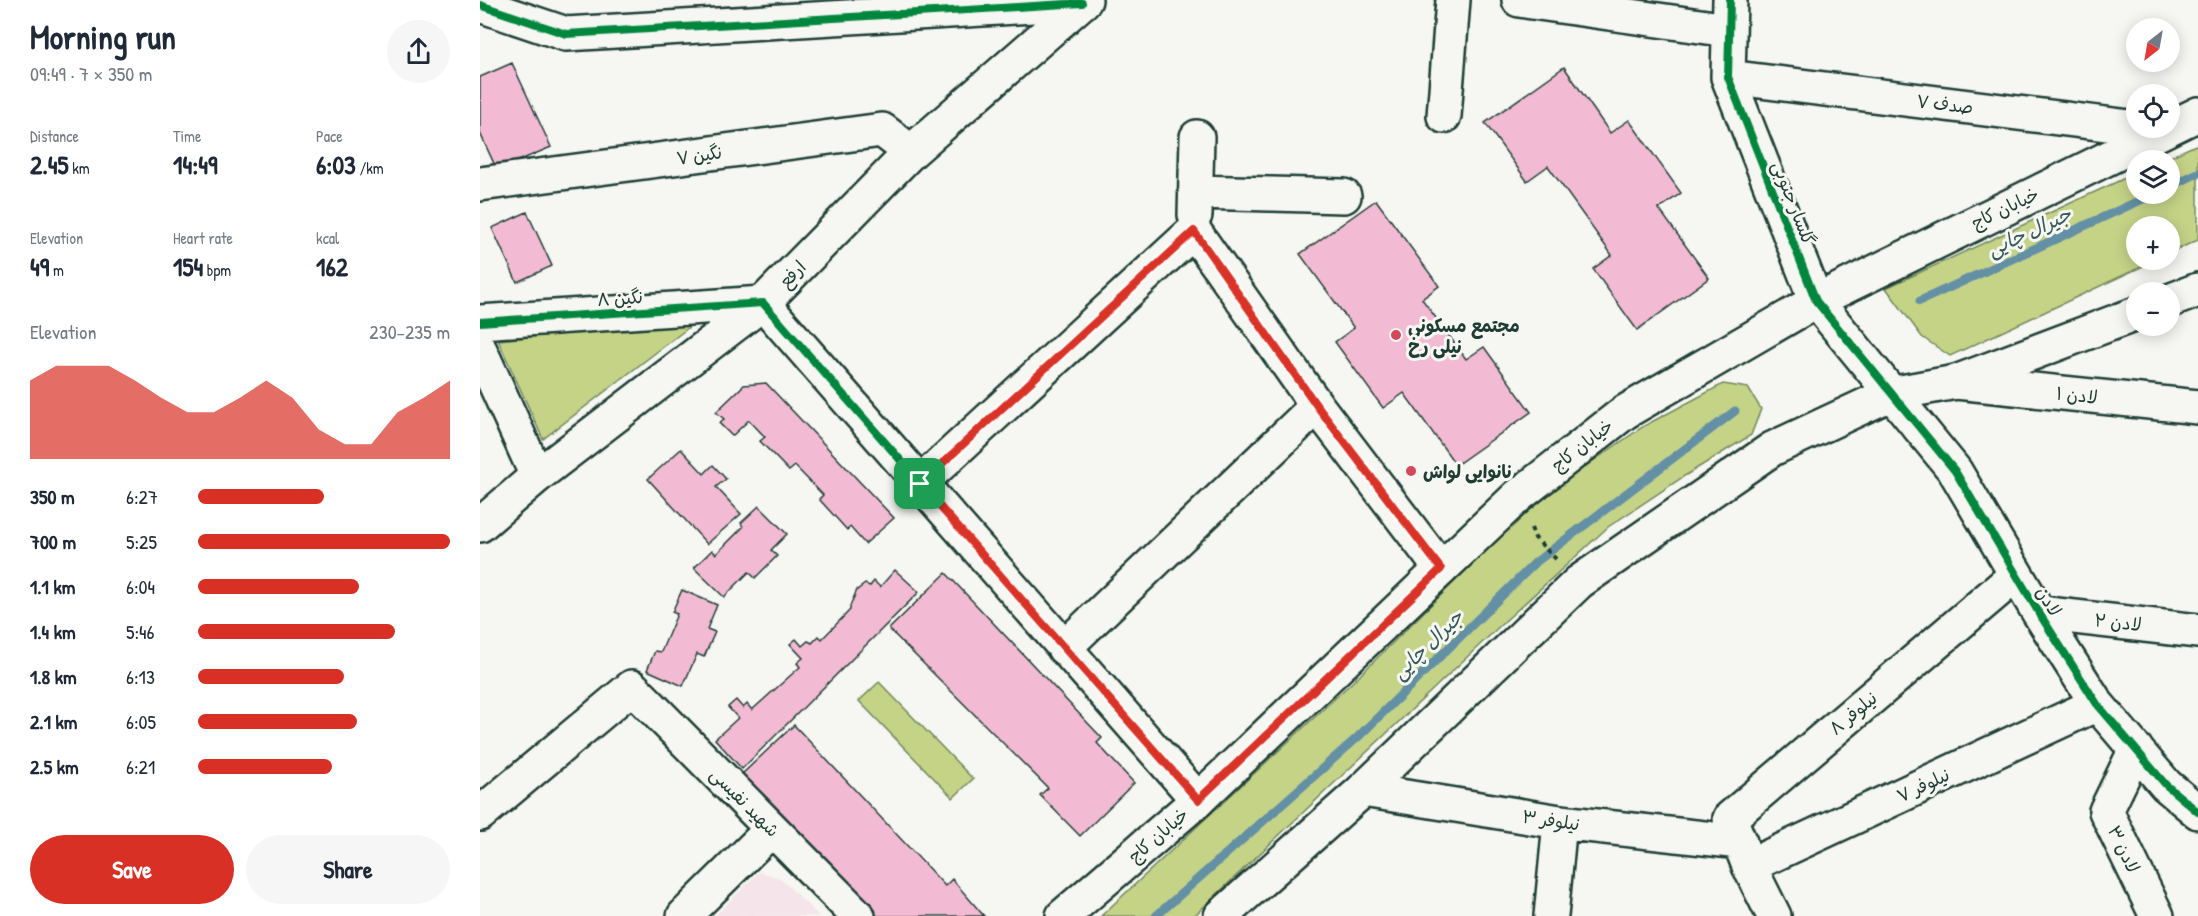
<!DOCTYPE html>
<meta charset="utf-8">
<style>
body{margin:0;font-family:"Patrick Hand","Playpen Sans Arabic",sans-serif;background:#f6f6f7;color:#1f2937;height:100vh;display:flex;flex-direction:column;font-size:22px;white-space:nowrap}
*{box-sizing:border-box;margin:0}
p{font-size:20px;color:#747a83}
.icon{flex:none;width:33px;height:33px;fill:none;stroke:currentColor;stroke-width:2;stroke-linecap:round;stroke-linejoin:round}
.map{position:relative;flex:1;overflow:hidden}
.panel{display:flex;flex-direction:column;background:#fff;width:480px}
.panel>*{flex:none}
.needle{width:39px;rotate:211deg}
.buttons{position:absolute;left:1646px;top:18px;display:grid;gap:12px}
.buttons a{display:grid;place-items:center;width:54px;height:54px;border-radius:50%;background:#fff;box-shadow:0 3px 15px #0003;font-size:30px}
.pin{position:absolute;display:grid;place-items:center;width:51px;height:51px;color:#fff;margin:-26px;border-radius:12px;box-shadow:0 3px 9px #0006}
.round{display:grid;place-items:center;flex:none;width:63px;height:63px;border-radius:32px;background:#f6f6f7}
.overview{display:flex;align-items:center;justify-content:space-between;height:102px;padding:0 30px}
h1{font-size:33px;font-weight:700;line-height:45px}
.metrics{display:grid;grid-template-columns:repeat(3,1fr);gap:9px;height:102px;padding:6px 30px}
.metrics div{display:grid;align-content:center}
.metrics b{font-size:26px;font-weight:700}
.metrics small{font-size:16px;font-weight:400}
.metrics p{font-size:16px}
.chart{height:168px;padding:12px 30px}
.chart p{display:flex;justify-content:space-between}
.chart svg{width:100%;height:108px;margin-top:6px;fill:#d93025;opacity:.7}
.cta{display:flex;gap:12px;margin-top:auto;padding:12px 30px}
.cta a{flex:1;height:69px;border-radius:36px;background:#d93025;color:#fff;font-size:24px;font-weight:700;line-height:69px;text-align:center}
.cta a+a{background:#f6f6f7;color:#1f2937}
ul{padding:0 30px;list-style:none;font-size:20px}
li{display:grid;grid-template-columns:96px 72px 1fr;align-items:center;height:45px}
li i{height:15px;border-radius:8px;background:#d93025}
main{display:flex;flex:1;min-height:0}
.map>svg:first-child{display:block}
.built{fill:#f5e4e9}
.green{fill:#c5d387;stroke:#72885e;stroke-width:1.5}
.lines{fill:none;stroke-linecap:round;stroke-linejoin:round}
.stream{stroke:#6390a5;stroke-width:9}
.building{fill:#f2bbd3;stroke:#1f3d34;stroke-width:1.5}
.street-casing{stroke:#1f3d34;stroke-width:38}
.secondary-casing{stroke:#1f3d34;stroke-width:38}
.path{stroke:#1f3d34;stroke-width:4;stroke-dasharray:4.5 4.5;stroke-linecap:butt}
.street{stroke:#f6f6f2;stroke-width:33}
.secondary{stroke:#f6f6f2;stroke-width:33}
.cycleway-casing{stroke:#f6f6f2;stroke-width:11}
.cycleway{stroke:#00873e;stroke-width:8}
.route-casing{stroke:#fff;stroke-width:12}
.route{stroke:#d93025;stroke-width:8}
.poi-dot{fill:#d1495b;stroke:#f6f6f2;stroke-width:2}
.labels{text-anchor:middle;dominant-baseline:central;stroke-width:6;stroke-linejoin:round;paint-order:stroke}
.street-label{font-size:18px;fill:#1f3d34;stroke:#f6f6f2}
.poi-label{font-size:18px;font-weight:bold;fill:#1f3d34;stroke:#f6f6f2;text-anchor:start}
.water-label{font-size:20px;font-style:italic;fill:#36595a;stroke:#f6f6f2}
</style>
<main>
<section class="panel">
<div class="overview"><div><h1>Morning run</h1><p>09:49 · 7 × 350 m</p></div><a class="round"><svg class="icon" aria-label="share" viewBox="0 0 24 24"><path d="M12 15V3M7 8l5-5 5 5M5 13v7h14v-7"/></svg></a></div>
<div class="metrics">
<div><p>Distance</p><b>2.45<small> km</small></b></div>
<div><p>Time</p><b>14:49</b></div>
<div><p>Pace</p><b>6:03<small> /km</small></b></div>
</div>
<div class="metrics">
<div><p>Elevation</p><b>49<small> m</small></b></div>
<div><p>Heart rate</p><b>154<small> bpm</small></b></div>
<div><p>kcal</p><b>162</b></div>
</div>
<div class="chart"><p><span>Elevation</span>230–235 m</p>
<svg viewBox="0 0 160 44" preserveAspectRatio="none"><path d="M0 44V12L10 6L20 6L30 6L40 12L50 19L60 25L70 25L80 19L90 12L100 19L110 32L120 38L130 38L140 25L150 19L160 12V44z"/></svg>
</div>
<ul>
<li><b>350 m</b>6:27<i style="width:50%"></i></li>
<li><b>700 m</b>5:25<i style="width:100%"></i></li>
<li><b>1.1 km</b>6:04<i style="width:64%"></i></li>
<li><b>1.4 km</b>5:46<i style="width:78%"></i></li>
<li><b>1.8 km</b>6:13<i style="width:58%"></i></li>
<li><b>2.1 km</b>6:05<i style="width:63%"></i></li>
<li><b>2.5 km</b>6:21<i style="width:53%"></i></li>
</ul>
<div class="cta"><a>Save</a><a>Share</a></div>
</section>
<div class="map">
<svg width="1718" height="916" viewBox="0 0 1718 916">
<rect width="100%" height="100%" fill="#f6f6f2"/>
<filter id="ink" filterUnits="userSpaceOnUse"><feTurbulence type="fractalNoise" baseFrequency=".0167" numOctaves="2"/><feDisplacementMap in="SourceGraphic" scale="12" xChannelSelector="R" yChannelSelector="G"/><feConvolveMatrix kernelMatrix="1 2 1 2 8 2 1 2 1" color-interpolation-filters="sRGB"/></filter>
<g filter="url(#ink)">
<!-- built -->
<path class="built" d="M279,872L300,878L339,916H235Z"/>
<!-- green -->
<path class="green" d="M1718,144V240L1689,253V226H1656V260H1676L1470,356L1442,337L1406,288L1656,173V194H1689V160H1683Z
M217,321L63,439L18,340Z
M1243,384L1268,388L1281,409L1271,435L1206,475L1128,527L1024,622L714,916H621L881,674L1029,528L1090,477L1164,426Z
M399,682L493,779L473,798L379,701Z"/>
<g class="lines">
<!-- stream -->
<path class="stream" d="M1689,187L1718,173
M1440,301L1674,194
M676,916L878,737L1056,562L1255,411"/>
</g>
<!-- building -->
<path class="building" d="M32,63L71,147L17,170L0,133V77Z
M1084,67L1130,133L1149,120L1201,193L1179,209L1229,278L1157,330L1113,269L1132,255L1068,166L1047,181L1005,123Z
M896,200L959,286L942,299L986,359L1004,347L1051,412L976,465L924,393L903,408L855,342L874,328L820,254Z
M47,212L72,266L37,282L12,228Z
M286,383L414,518L385,544L370,527L367,530L339,499L343,495L315,466L309,471L280,441L285,437L269,420L252,436L239,423L244,419L236,412L264,385Z
M201,449L224,474L233,465L246,479L236,487L261,514L227,544L168,479Z
M279,506L307,534L291,550L297,556L275,578L269,572L244,597L214,568L232,550L236,554L263,527L261,523Z
M415,570L439,592L262,769L235,739L258,718L248,707L256,700L263,708L267,704L272,710L320,667L317,663L323,658L310,644L316,639L322,646L328,641L332,643L339,636L342,639L370,610V606L377,590L385,584L390,586L394,581L400,587Z
M466,573L622,738L617,743L654,783L600,836L560,795L568,788L409,629Z
M202,590L237,605L227,629L235,632L224,657L217,654L203,686L167,670L175,651L181,652L197,614L192,612Z
M314,725L465,886L472,879L504,916H396L260,776Z"/>
<g class="lines">
<defs>
<path id="street" d="M1039,0L1248,30
M1250,0L1248,77L1336,301L1475,471L1559,613L1617,704L1686,785L1718,812
M0,5L86,34L602,3
M1248,77L1682,131
M964,116L973,0
M0,184L402,130L431,152
M716,192L864,196
M715,215L717,137
M714,231L837,406L961,569
M0,322L283,303L718,800
M1476,382L1718,407
M439,484L714,231
M0,525L57,476L283,303L431,152L605,0
M1559,613L1718,631
M584,648L837,406
M1656,749L1626,811L1677,916
M883,790L1080,822L1260,842
M0,814L152,687L378,916
M1269,866L1617,704
M204,916L292,829
M1071,916L1080,822
M1294,916L1269,866L1250,818L1536,575"/>
<path id="secondary" d="M1689,301L1718,290
M0,350L57,476
M583,916L718,800L1038,496L1145,412L1336,301L1718,114
M741,916L883,790L1099,582L1292,449L1410,394L1476,382L1656,314"/>
</defs>
<!-- street casing -->
<use href="#street" class="street-casing"/>
<!-- secondary casing -->
<use href="#secondary" class="secondary-casing"/>
<!-- path -->
<path class="path" d="M1051,528L1055,538L1078,561"/>
<!-- street -->
<use href="#street" class="street"/>
<!-- secondary -->
<use href="#secondary" class="secondary"/>
<defs>
<path id="cycleway" d="M1250,0L1248,77L1336,301L1475,471L1559,613L1617,704L1686,785L1718,812
M0,5L86,34L602,3
M0,322L283,303L718,800"/>
</defs>
<!-- cycleway casing -->
<use href="#cycleway" class="cycleway-casing"/>
<!-- cycleway -->
<use href="#cycleway" class="cycleway"/>
</g>
</g>
<g class="lines" filter="url(#ink)">
<defs>
<path id="route" d="M714,231L837,406L961,569L718,800L440,484Z"/>
</defs>
<!-- route casing -->
<use href="#route" class="route-casing"/>
<!-- route -->
<use href="#route" class="route"/>
</g>
<!-- markers -->
<g class="poi-dot">
<circle cx="916" cy="335" r="6"/>
<circle cx="931" cy="471" r="6"/>
</g>
<g class="labels">
<!-- street labels -->
<g class="street-label">
<text transform="translate(1465 104) rotate(7)">صدف ۷</text>
<text transform="translate(219 155) rotate(-8)">نگین ۷</text>
<text transform="translate(1314 203) rotate(69)">گلسار جنوبی</text>
<text transform="translate(1525 208) rotate(-26)">خیابان کاج</text>
<text transform="translate(312 274) rotate(-45)">ارفع</text>
<text transform="translate(140 298) rotate(-4)">نگین ۸</text>
<text transform="translate(1597 395) rotate(6)">لادن ۱</text>
<text transform="translate(1102 445) rotate(-38)">خیابان کاج</text>
<text transform="translate(1569 601) rotate(58)">لادن</text>
<text transform="translate(1638 622) rotate(6)">لادن ۲</text>
<text transform="translate(1373 713) rotate(-40)">نیلوفر ۸</text>
<text transform="translate(1443 785) rotate(-25)">نیلوفر ۷</text>
<text transform="translate(265 802) rotate(45)">شهید نفیسی</text>
<text transform="translate(1071 820) rotate(8)">نیلوفر ۳</text>
<text transform="translate(678 835) rotate(-41)">خیابان کاج</text>
<text transform="translate(1644 849) rotate(64)">لادن ۳</text>
</g>
<!-- poi labels -->
<g class="poi-label">
<text x="928" y="325">مجتمع مسکونی<tspan x="928" dy="21">نیلی رخ</tspan></text>
<text x="943" y="471">نانوایی لواش</text>
</g>
<!-- water labels -->
<g class="water-label">
<text transform="translate(1549 231) rotate(-25)">جیرال چایی</text>
<text transform="translate(947 644) rotate(-44)">جیرال چایی</text>
</g>
</g>
</svg>
<div class="buttons">
<a><svg class="needle" viewBox="-14 -14 28 28"><path d="M0-13l5 13h-10z" fill="#e53935"/><path d="M0 13l5-13h-10z" fill="#747a83"/></svg></a>
<a><svg class="icon" aria-label="locate" viewBox="0 0 24 24"><circle cx="12" cy="12" r="6"/><path d="M12 2v4M12 18v4M2 12h4M18 12h4"/></svg></a>
<a><svg class="icon" aria-label="layers" viewBox="0 0 24 24"><path d="M12 4l9 5-9 5-9-5zM3 14l9 5 9-5"/></svg></a>
<a>+</a>
<a>−</a>
</div>
<div class="pin" style="left:440px;top:484px;background:#1e9e55"><svg class="icon" aria-label="arrive" viewBox="0 0 24 24"><path d="M6 21V4h12l-3 4 3 4H6"/></svg></div>
</div>
</main>
